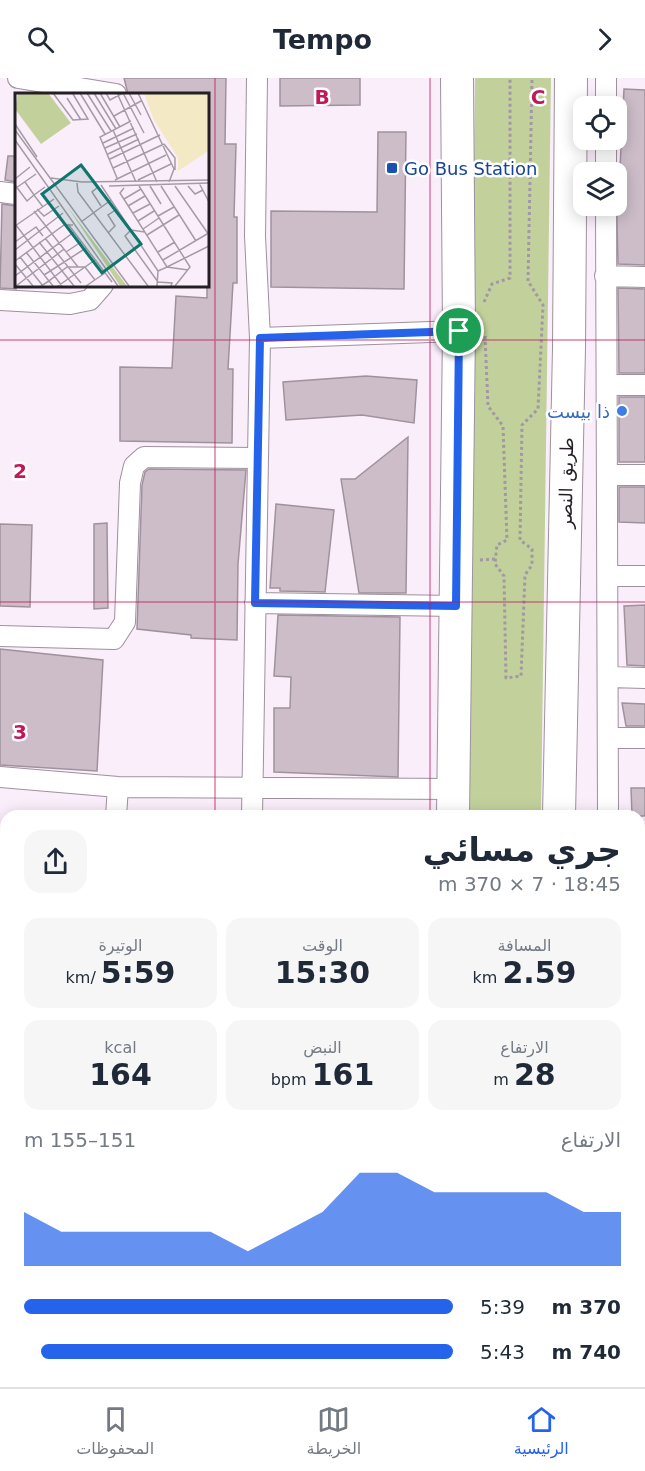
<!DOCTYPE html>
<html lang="ar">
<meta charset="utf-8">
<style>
body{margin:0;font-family:"DejaVu Sans","Noto Naskh Arabic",sans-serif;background:#f6f6f7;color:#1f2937;direction:rtl;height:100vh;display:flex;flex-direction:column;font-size:22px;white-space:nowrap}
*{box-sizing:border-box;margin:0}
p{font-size:20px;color:#747a83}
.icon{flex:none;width:33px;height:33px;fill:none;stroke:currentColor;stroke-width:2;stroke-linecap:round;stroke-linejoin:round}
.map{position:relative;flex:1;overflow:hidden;direction:ltr}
.details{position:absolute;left:0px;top:732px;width:645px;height:578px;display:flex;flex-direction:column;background:#fff;border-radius:18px 18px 0 0;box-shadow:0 3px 15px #0003;direction:rtl}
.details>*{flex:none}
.tools{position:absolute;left:573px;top:18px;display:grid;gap:12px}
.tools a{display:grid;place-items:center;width:54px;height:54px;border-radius:12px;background:#fff;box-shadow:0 3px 15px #0003;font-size:30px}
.pin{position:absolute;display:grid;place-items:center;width:51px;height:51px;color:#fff;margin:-26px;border:3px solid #fff;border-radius:50%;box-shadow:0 2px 6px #0007}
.round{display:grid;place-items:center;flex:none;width:63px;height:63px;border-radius:18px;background:#f6f6f7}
.overview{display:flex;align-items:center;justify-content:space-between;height:102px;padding:0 24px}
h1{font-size:33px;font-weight:600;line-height:45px}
.figures{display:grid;grid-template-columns:repeat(3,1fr);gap:9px;height:102px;padding:6px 24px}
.figures div{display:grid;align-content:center;border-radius:15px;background:#f6f6f7;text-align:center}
.figures b{font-size:30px;font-weight:600}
.figures small{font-size:16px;font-weight:400}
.figures p{font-size:16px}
.chart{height:168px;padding:12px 24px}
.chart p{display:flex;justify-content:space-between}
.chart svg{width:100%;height:108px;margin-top:6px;fill:#2563eb;opacity:.7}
ul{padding:0 24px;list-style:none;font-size:20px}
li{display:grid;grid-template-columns:96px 72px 1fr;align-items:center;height:45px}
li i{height:15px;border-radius:8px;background:#2563eb}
header{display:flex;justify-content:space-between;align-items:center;height:78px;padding:0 24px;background:#fff;font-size:27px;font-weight:600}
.tab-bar{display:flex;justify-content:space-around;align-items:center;height:84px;border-top:2px solid #e0e1e3;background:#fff;font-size:16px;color:#747a83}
.tab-bar a{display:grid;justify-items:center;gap:3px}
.tab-bar .on{color:#2563eb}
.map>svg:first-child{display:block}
.built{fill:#f4e1f4}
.green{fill:#c2d19c}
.building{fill:#ccbdc8;stroke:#a0929d;stroke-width:1.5}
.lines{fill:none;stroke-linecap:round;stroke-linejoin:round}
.street-casing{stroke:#9d919d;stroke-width:22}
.secondary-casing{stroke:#9d919d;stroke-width:32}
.primary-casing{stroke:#9d919d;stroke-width:34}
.path{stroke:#a198a1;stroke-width:3;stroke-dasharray:3 3;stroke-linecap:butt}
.street{stroke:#fff;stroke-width:20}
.secondary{stroke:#fff;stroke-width:28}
.primary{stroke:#fff;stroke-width:32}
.route-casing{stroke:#fff;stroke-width:12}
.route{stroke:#2563eb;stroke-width:8}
.grid{fill:none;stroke:#c2185b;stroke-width:1.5;stroke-opacity:0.55}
.transit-dot{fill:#1a4fb4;stroke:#fff;stroke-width:2}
.shop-dot{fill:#3f7fe0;stroke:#fff;stroke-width:2}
.labels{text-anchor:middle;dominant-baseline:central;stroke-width:5;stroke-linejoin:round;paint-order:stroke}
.transit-label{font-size:18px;fill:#164399;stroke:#fff;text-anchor:start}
.shop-label{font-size:18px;fill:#366cbe;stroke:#fff;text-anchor:end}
.street-label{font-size:18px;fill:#241f24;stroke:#fff}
.inset-road{fill:none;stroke:#a59ba5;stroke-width:1.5}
.view{fill:#0f766e;fill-opacity:0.15;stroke:#0f766e;stroke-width:3}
.inset-edge{fill:none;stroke:#241f24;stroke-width:3}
.grid-label{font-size:20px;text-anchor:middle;font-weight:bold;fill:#c2185b;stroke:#fff;stroke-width:5;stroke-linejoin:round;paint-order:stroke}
</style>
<header><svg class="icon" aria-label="forward" viewBox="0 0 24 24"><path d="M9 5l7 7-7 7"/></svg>Tempo<svg class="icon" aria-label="search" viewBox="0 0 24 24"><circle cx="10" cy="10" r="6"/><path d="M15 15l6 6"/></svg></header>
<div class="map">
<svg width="645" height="1309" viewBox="0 0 645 1309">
<rect width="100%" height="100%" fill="#fbeefb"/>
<!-- built -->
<path class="built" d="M639,1180H645V1309H583V1304H639Z"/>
<!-- green -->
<path class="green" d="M475,0H551L541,738H466Z"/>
<!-- building -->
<path class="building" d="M124,0H226L225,66H236L234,139H237V205H233L228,291H233L232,365L120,363V289L172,290L176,218L207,220V16H128Z
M280,0H360V27L280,28Z
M624,11L645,12V187L618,186L616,100L620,90Z
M378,54H406L404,211L271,209V133L377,134Z
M8,78H16V104L5,102Z
M2,126L16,128V211L0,210Z
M618,210L645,211V295H619Z
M366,298L417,302L414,345L362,337L286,342L283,304Z
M619,319H645V384H619Z
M408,359L406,515H359L341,401H355Z
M149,391L246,392L238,486L237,562L191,560V557L137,551L142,407L145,394Z
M619,409H645V445L619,444Z
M276,426L334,432L325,514L280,513V510H270Z
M107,445L108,530L94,531V446Z
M0,446L32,447L30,529L0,528Z
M645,527V588L627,587L624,528Z
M278,537L400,539L398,699L274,694V630H290L291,599L274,598Z
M0,571L103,582L97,693L0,687Z
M622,625L645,626V648H626Z
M631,710H645V738H632Z"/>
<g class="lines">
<defs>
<path id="street" d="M18,0L116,16
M606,28V0
M606,94V62
M0,114L16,116
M606,128L608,738
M605,198L645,199
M0,222L70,226L90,222L103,207
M260,260L459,253
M608,307H645
M607,397H645
M609,498H645
M255,525L456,528
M0,558L114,561L125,544L130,405L134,388L144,379L258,380
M609,599L645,600
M609,660H645
M0,699L118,709L454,711
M116,738L118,709
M252,738L260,260L255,158L257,0
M639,941H645
M0,942L6,943
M639,1050H645
M639,1163L645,1164
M554,1309V1304"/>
<path id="secondary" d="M639,799L645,801
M639,836H645
M0,980L6,985
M0,1024L6,1028
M353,1304L359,1309"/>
<path id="primary" d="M453,738L459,253L457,0
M559,738L569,270L571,0
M438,1309V1304
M510,1309V1304"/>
</defs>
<!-- street casing -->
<use href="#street" class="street-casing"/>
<!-- secondary casing -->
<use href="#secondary" class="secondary-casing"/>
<!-- primary casing -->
<use href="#primary" class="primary-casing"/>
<!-- path -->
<path class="path" d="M484,224L492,206L510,200V0
M485,258L488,328L503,348L507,462L497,467L495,486L504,498L506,600L521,598L525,497L532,487V471L520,462L522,347L538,331L543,227L528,203L532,0
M480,482L496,481"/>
<!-- street -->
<use href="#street" class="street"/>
<!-- secondary -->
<use href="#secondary" class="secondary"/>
<!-- primary -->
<use href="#primary" class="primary"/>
</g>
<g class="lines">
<defs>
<path id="route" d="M459,253L456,528L255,525L260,260Z"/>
</defs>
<!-- route casing -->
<use href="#route" class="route-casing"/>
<!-- route -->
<use href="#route" class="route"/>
</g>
<!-- grid -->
<path class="grid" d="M215,0V738M430,0V738M0,262H645M0,524H645M0,785H6M639,785H645M0,1047H6M639,1047H645M215,1304V1309M430,1304V1309"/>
<!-- markers -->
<rect class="transit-dot" x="386" y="84" width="12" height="12" rx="3"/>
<circle class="shop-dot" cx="622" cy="333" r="6"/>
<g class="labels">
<!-- transit labels -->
<g class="transit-label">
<text x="404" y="90">Go Bus Station</text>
</g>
<!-- shop labels -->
<g class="shop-label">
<text x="610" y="333">ذا بيست</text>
</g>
<!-- street labels -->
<g class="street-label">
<text transform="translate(566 405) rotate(-89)">طريق النصر</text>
</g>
</g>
<!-- overview -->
<g transform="translate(15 15)">
<rect width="194" height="194" fill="#fbeefb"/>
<path d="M3,0H33L56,30L26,51L0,16ZM52,113L112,193H105Z" fill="#c2d19c"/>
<path d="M129,0H193V58L163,78V65L139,27Z" fill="#f3e9c4"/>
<path class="inset-road" d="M38,0L58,27L73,26L58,1M65,0L90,41M72,0L96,38M79,0L101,36M85,0L105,34M91,0L95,7L108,0L129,40M102,0L142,89M114,0L126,22M123,0L159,76L154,89M52,5L66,27M99,23L126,8M0,31L22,64M0,37L114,193M98,37L121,89M0,47L103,193M88,50L119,35M149,51L160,65V77M90,55L122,41M93,61L124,46M95,66L145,42M98,75L149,51M36,85L67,89L194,87M102,85L85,44L116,28M0,86L15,74M100,87L151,62M123,87L156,71M10,89L19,102L30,94M62,90L63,99L133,193M184,90L194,109M0,92L12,108L19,102L28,114M86,92L143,178L142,193M94,93L194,90M124,93L175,174L160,193M135,93L146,111M146,93L181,148M160,93L194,142M173,93L180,101L188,97M83,94L77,99L86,113M1,95L21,81M109,95L105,100L152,174L194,153M109,106L126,96M113,113L130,103M22,116L29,123L44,113M19,118L63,174M118,120L135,111M143,123L159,114M123,128L139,118M66,129L96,107M53,131L97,189M1,132L47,193M0,133L39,106M128,136L144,125M130,139L116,137L110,143L143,189L157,190L156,193M93,140L100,133L93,122L102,116M132,142L164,122M30,145L66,190M0,149L21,134L28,143M24,149L59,193M0,157L48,120M11,159L34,188L26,193M51,159L66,149M143,159L160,149M5,164L28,193M148,167L192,141M0,168L49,132H58M0,171L18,193M143,178L152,174L173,177M29,182L71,155M0,183L59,139M1,193L49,156M38,193L34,188L52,174H70L80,167M43,193L70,174L80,187M71,193L90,180"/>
<path class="view" d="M66,72L126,151L87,180L27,101Z"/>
<rect width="194" height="194" class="inset-edge"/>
</g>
<g class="grid-label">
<text x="322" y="26">B</text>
<text x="538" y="26">C</text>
<text x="20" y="400">2</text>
<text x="20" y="661">3</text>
</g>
</svg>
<div class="tools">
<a><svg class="icon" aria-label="locate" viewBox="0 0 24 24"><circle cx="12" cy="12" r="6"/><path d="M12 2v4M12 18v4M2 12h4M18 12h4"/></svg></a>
<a><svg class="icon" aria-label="layers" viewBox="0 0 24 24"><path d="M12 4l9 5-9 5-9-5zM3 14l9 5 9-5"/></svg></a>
</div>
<div class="pin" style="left:459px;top:253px;background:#1e9e55"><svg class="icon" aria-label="arrive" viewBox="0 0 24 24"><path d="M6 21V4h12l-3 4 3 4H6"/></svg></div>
<section class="details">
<div class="overview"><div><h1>جري مسائي</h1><p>18:45 · 7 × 370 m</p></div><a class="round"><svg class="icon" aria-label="share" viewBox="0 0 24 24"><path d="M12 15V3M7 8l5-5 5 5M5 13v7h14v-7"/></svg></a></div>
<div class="figures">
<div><p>المسافة</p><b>2.59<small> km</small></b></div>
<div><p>الوقت</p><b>15:30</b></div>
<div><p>الوتيرة</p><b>5:59<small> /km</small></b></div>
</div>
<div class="figures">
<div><p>الارتفاع</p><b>28<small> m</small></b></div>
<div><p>النبض</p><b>161<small> bpm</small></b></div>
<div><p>kcal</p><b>164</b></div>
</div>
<div class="chart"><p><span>الارتفاع</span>151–155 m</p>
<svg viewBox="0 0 160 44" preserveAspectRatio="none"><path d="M0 44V22L10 30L20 30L30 30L40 30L50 30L60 38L70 30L80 22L90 6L100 6L110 14L120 14L130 14L140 14L150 22L160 22V44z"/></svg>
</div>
<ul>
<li><b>370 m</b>5:39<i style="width:100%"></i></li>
<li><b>740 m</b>5:43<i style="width:96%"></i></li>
</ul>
</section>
</div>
<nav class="tab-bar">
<a class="on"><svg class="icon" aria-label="home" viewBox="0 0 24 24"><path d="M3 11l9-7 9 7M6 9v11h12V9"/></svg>الرئيسية</a>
<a><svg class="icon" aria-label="map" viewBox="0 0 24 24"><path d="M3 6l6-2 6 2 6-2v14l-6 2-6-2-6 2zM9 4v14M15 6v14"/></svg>الخريطة</a>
<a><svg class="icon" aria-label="saved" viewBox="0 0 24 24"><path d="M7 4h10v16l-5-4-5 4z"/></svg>المحفوظات</a>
</nav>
